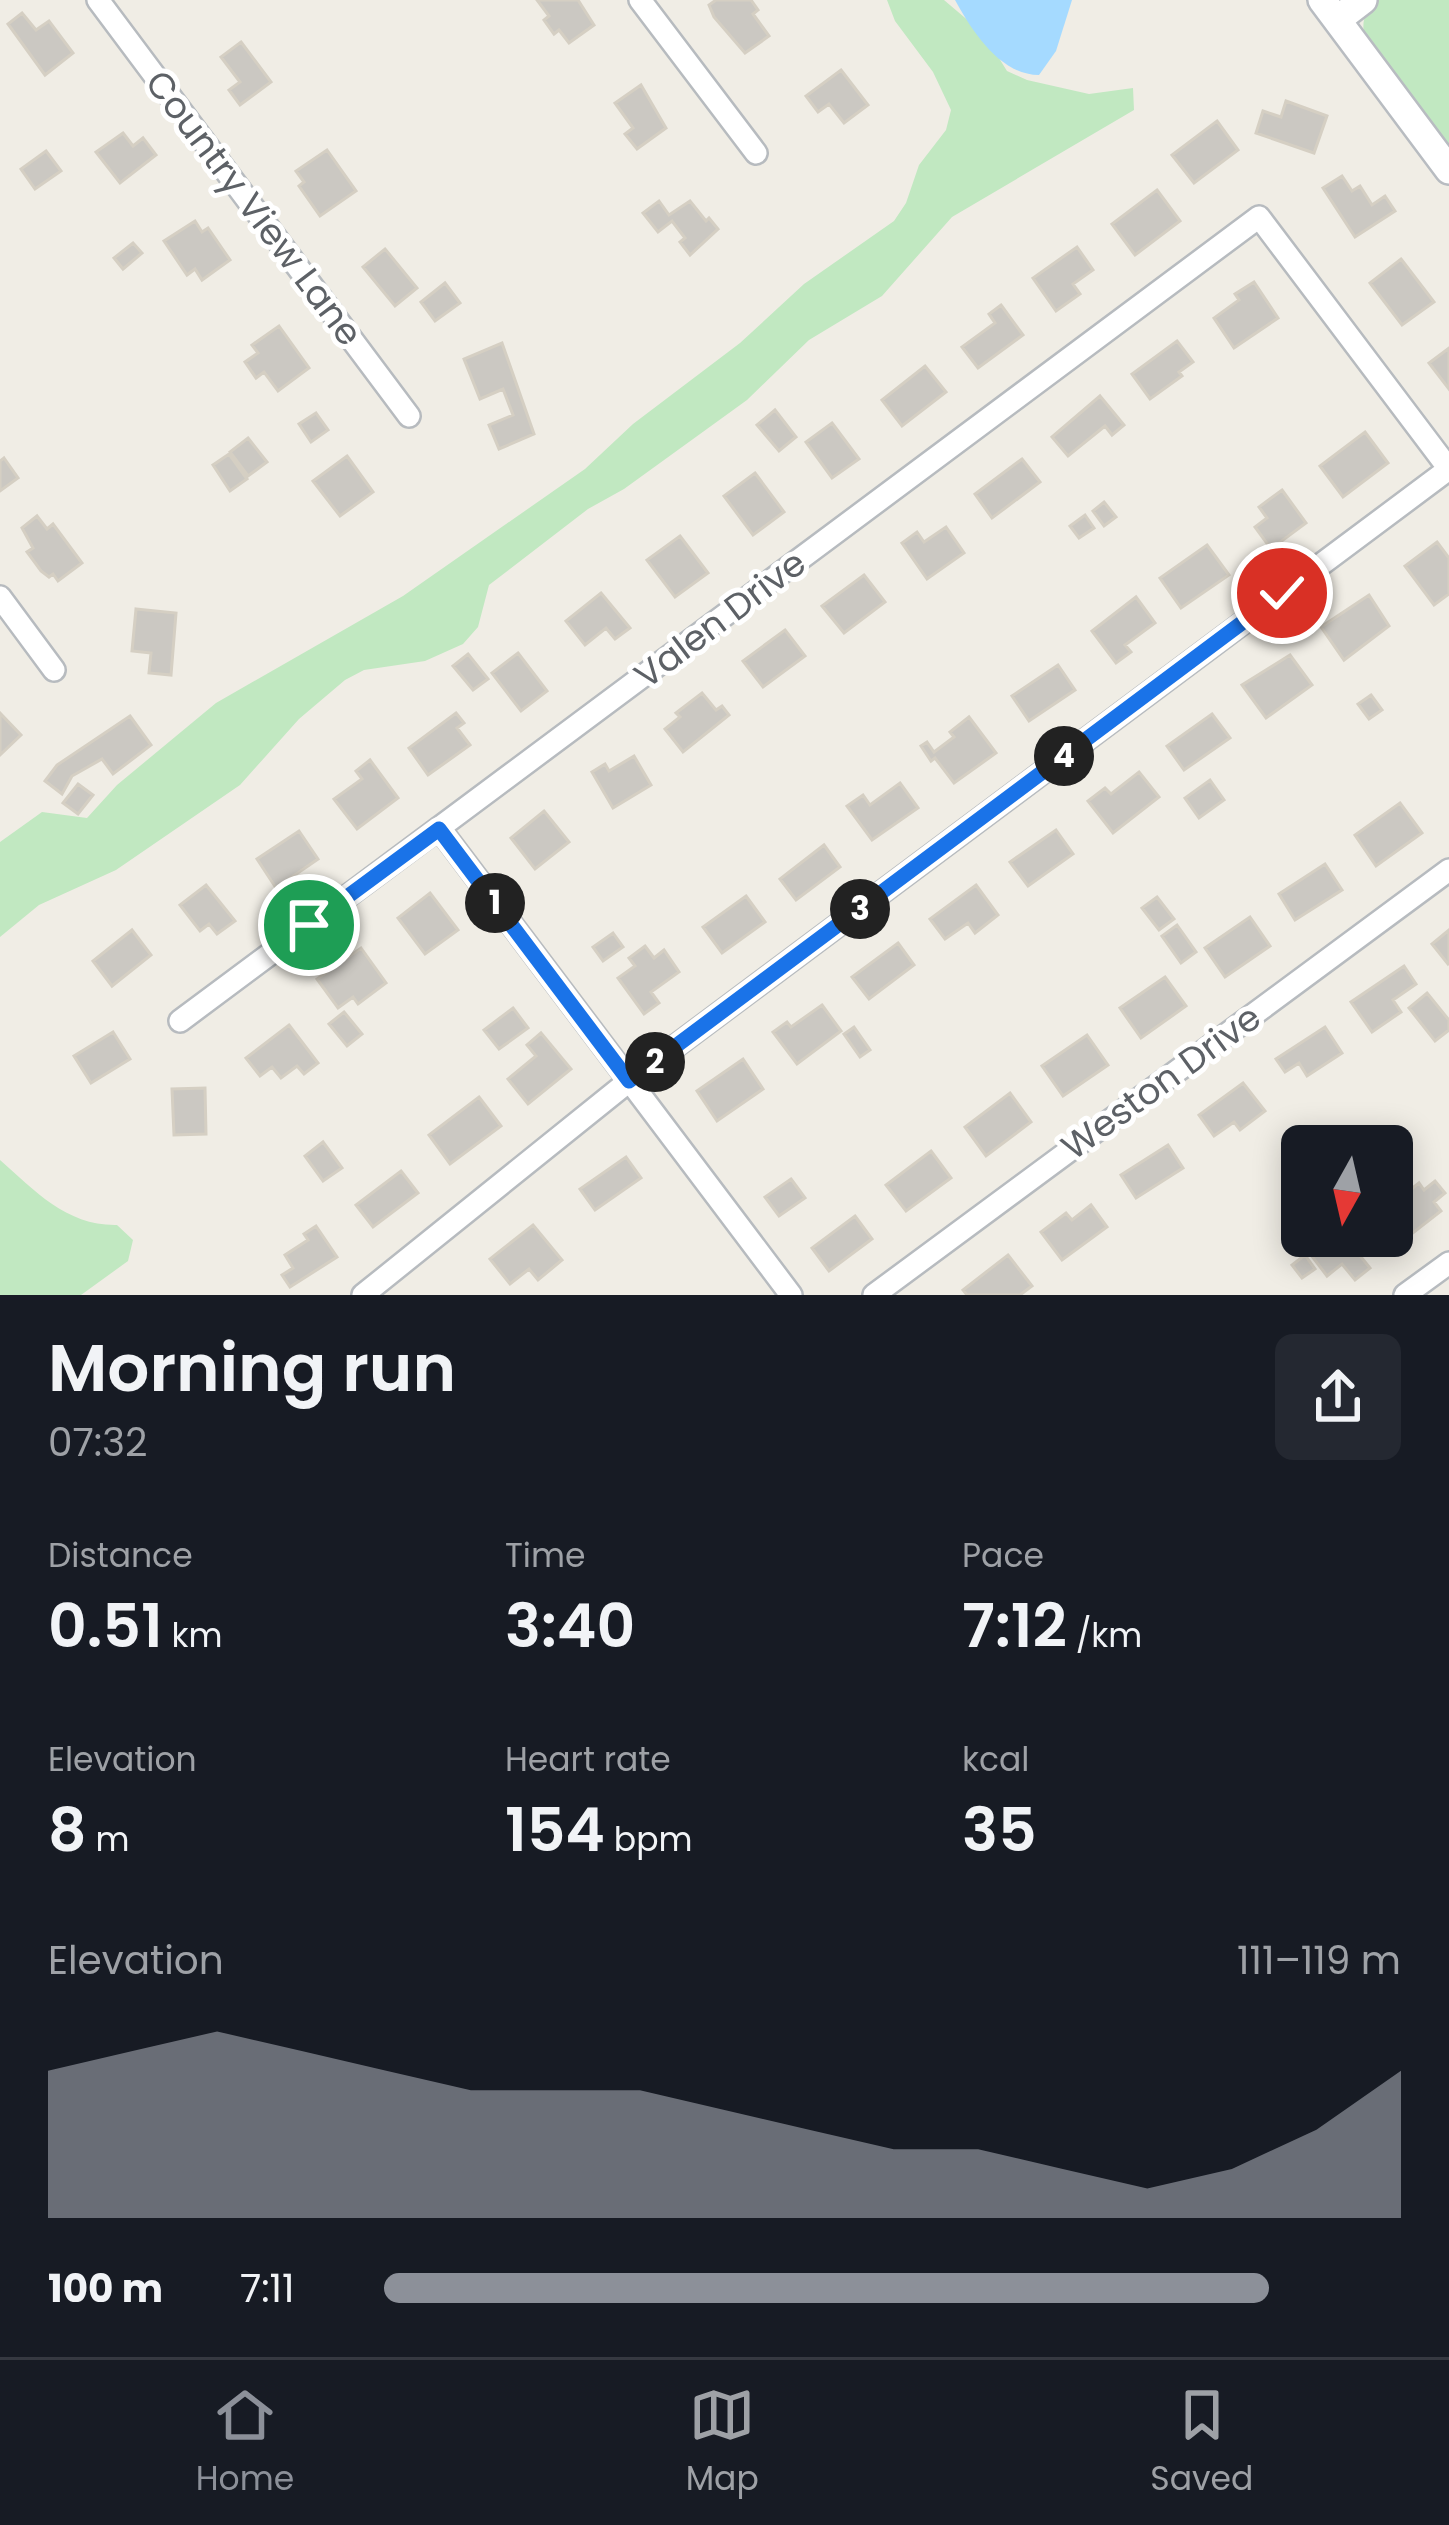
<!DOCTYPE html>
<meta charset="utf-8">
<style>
body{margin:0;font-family:Poppins,sans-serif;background:#242831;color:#f1f3f6;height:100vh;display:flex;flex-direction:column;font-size:45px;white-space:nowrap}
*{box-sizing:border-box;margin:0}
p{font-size:39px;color:#9ea1a6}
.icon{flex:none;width:66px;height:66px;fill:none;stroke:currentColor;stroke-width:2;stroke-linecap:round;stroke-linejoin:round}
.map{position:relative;height:1295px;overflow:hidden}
.details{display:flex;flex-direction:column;background:#171b24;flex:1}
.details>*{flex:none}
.needle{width:78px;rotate:188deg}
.fabs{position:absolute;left:1281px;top:1125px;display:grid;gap:24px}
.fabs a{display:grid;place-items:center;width:132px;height:132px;border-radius:18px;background:#171b24;box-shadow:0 6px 30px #0003;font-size:60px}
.pin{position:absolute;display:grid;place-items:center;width:102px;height:102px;color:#fff;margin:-51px;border:6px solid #fff;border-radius:50%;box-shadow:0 3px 12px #0007}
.km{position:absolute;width:60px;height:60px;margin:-30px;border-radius:50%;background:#222;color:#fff;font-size:33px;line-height:60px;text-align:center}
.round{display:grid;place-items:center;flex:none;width:126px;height:126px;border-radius:18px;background:#242831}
.headline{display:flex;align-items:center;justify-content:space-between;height:204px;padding:0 48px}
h1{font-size:66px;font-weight:600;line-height:90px}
.figures{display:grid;grid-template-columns:repeat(3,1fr);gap:18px;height:204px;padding:12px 48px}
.figures div{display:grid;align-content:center}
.figures b{font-size:60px;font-weight:600}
.figures small{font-size:33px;font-weight:400}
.figures p{font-size:33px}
.chart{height:336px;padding:24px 48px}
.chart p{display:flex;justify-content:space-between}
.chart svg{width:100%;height:216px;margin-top:12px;fill:#8c9099;opacity:.7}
ul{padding:0 48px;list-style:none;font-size:39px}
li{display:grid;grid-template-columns:192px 144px 1fr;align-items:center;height:90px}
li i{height:30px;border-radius:15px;background:#8c9099}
.tabs{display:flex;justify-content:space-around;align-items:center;height:168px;border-top:3px solid #363941;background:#171b24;font-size:33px;color:#9ea1a6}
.tabs a{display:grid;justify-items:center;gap:6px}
.tabs .selected{color:#8c9099}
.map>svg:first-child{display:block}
.green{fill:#c1e8c1}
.water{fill:#a5daff}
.building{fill:#cbc8c2;stroke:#d5cfc3;stroke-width:3}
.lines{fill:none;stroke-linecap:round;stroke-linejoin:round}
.street-casing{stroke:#b7bbbf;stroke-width:26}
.secondary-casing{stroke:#b8bcc1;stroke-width:32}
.street{stroke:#fff;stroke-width:21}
.secondary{stroke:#fff;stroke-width:27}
.route-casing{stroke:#fff;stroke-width:24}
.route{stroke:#1a73e8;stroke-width:15}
.labels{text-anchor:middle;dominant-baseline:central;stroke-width:10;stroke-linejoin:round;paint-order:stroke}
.street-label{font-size:36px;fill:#5d6166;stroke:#fff}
</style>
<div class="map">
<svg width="1449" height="1295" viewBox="0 0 1449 1295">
<rect width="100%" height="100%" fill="#f0ede5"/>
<!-- green -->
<path class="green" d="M887,0H944L984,34L1007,71L1027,80L1089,94L1133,88L1134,110L952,217L882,296L809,340L747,400L624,489L588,509L489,585L478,627L463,644L425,661L364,670L345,680L299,719L240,785L116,870L39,905L0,937V842L42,812L87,818L117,785L216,703L403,596L585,469L633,424L740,343L804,284L894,221L906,203L919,165L946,130L951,110L933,72L895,21Z
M1378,0H1449V154L1365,39C1361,22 1364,11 1378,0Z
M0,1160C35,1191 67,1226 117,1225L133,1240L128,1261L81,1295H0Z"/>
<!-- water -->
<path class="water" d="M955,0H1072L1056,51L1039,75C1000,75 972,31 955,0Z"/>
<!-- building -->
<path class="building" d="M537,0H578L594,25L569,43L559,30L554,34L544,20L549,16Z
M716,0H751L758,10L753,14L769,36L745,53L714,17L709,5Z
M22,13L36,30L49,21L73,53L45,75L8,24Z
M241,42L271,82L240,105L229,90L240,82L221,57Z
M841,70L868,105L844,123L829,104L818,112L806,96Z
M641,85L666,128L637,149L625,134L633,128L615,103Z
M1286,101L1327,116L1314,153L1256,133L1263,111L1281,117Z
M1217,121L1238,150L1194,183L1172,155Z
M123,133L133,146L143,138L156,155L120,183L96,152Z
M327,150L356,191L320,216L299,186L304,182L296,171Z
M46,151L61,171L35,189L21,169Z
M1342,176L1352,191L1360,186L1372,205L1385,196L1395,211L1355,237L1323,188Z
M1157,190L1180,221L1135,255L1112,224Z
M659,201L669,215L690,201L706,221L709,218L718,229L690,255L680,242L685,238L672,221L658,232L643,213Z
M195,221L202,232L208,228L230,260L202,280L195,269L187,275L164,241Z
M133,243L142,253L123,269L114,258Z
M1077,247L1093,270L1073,284L1080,294L1056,311L1033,278Z
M385,249L417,288L395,306L363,267Z
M1401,259L1434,302L1402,325L1370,283Z
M1254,282L1278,318L1234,348L1214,318L1239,300L1235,294Z
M445,283L460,303L435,321L421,302Z
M1001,305L1023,335L978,368L962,347L995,323L989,314Z
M279,326L309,368L278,391L264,372L256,378L245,362L258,353L252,345Z
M1177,341L1193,362L1179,372L1182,376L1150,399L1132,374Z
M502,343L534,434L499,449L489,425L513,415L503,389L480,399L464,359Z
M1449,348V389L1429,363Z
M925,366L946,392L902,426L882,400Z
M1100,396L1124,425L1112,435L1105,426L1068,456L1052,437Z
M775,410L796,437L779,451L757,425Z
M316,413L328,430L311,442L299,424Z
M832,423L859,459L832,478L806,442Z
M1365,432L1388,463L1343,497L1320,466Z
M248,438L267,462L248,476L230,452Z
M229,454L247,479L230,491L213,465Z
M347,456L373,492L340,516L313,481Z
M4,458L18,478L0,491V461Z
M1022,459L1040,482L992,518L975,494Z
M755,473L784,512L753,535L724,496Z
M1282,490L1306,523L1271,549L1255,527L1267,518L1259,507Z
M1104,502L1116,517L1104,526L1093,511Z
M1085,515L1094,528L1079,538L1070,526Z
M37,516L47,529L53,524L82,563L58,581L53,574L49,577L41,571L27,552L33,548L22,528Z
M946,527L964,553L927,579L902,543L917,532L924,542Z
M680,536L708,573L675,597L647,560Z
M1437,542L1449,558V594L1434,605L1405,566Z
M1207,545L1229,575L1181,608L1160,578Z
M864,575L885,602L844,633L822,606Z
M601,593L630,628L615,639L606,628L585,645L566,621Z
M1369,595L1389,626L1344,660L1321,627Z
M1136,597L1155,623L1125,645L1131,652L1116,663L1092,631Z
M136,609L176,613L171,675L149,673L151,653L132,651Z
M785,630L805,656L763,687L743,661Z
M518,653L547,691L521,711L492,673Z
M468,654L488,679L473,690L453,666Z
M1290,655L1312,685L1266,718L1242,685Z
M1058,665L1075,690L1029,721L1012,696Z
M702,693L716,710L722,706L729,715L683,752L665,729L680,717L676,713Z
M1371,695L1382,710L1369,719L1358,704Z
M0,713L21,735L0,755Z
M456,713L464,723L457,728L470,745L428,775L409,748Z
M1212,714L1230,738L1184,770L1167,746Z
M130,716L151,745L113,774L102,759L72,776L62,794L45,781L57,765Z
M969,717L996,753L954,783L935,758L931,761L921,746L927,742L934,752L954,737L950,732Z
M634,756L651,785L613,808L592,772L605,764L609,771Z
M370,760L398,798L357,829L334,799L362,779L356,771Z
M1139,772L1159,797L1113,833L1088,801L1105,788L1111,794Z
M1210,780L1224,800L1199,818L1185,798Z
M900,783L918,808L872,840L847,806L863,795L870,805Z
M78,784L93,795L78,814L63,803Z
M1400,803L1422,833L1376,866L1355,835Z
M544,811L569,842L535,869L511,838Z
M1056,830L1073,854L1028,886L1010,862Z
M299,831L318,859L276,888L257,859Z
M824,845L840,867L796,900L780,879Z
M1325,864L1342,890L1295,920L1279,894Z
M206,885L235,921L217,934L209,924L200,931L180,905Z
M976,885L998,915L975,933L968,923L945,939L930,919Z
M430,893L458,930L425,954L398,918Z
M746,896L765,922L722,953L703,927Z
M1157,897L1174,919L1159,930L1142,908Z
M1250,917L1270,946L1225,977L1205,948Z
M1177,925L1196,952L1181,963L1162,936Z
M132,930L151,955L112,986L93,961Z
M1449,930V963L1448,964L1432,944Z
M613,933L623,947L603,961L593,947Z
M898,943L914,965L869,999L852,977Z
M645,946L654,958L664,950L679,972L651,992L659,1003L644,1014L618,978L635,966L629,958Z
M361,948L386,983L358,1004L353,997L338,1008L317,979Z
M1404,966L1416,984L1393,1000L1401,1012L1372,1032L1351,1002Z
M1165,977L1186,1006L1141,1038L1120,1008Z
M1427,993L1449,1020V1030L1435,1041L1409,1008Z
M822,1005L841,1031L797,1064L773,1032L787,1022L791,1027Z
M513,1008L528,1028L499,1049L484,1030Z
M344,1012L362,1034L347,1046L329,1024Z
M289,1025L318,1063L304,1074L297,1066L281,1078L272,1067L260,1076L246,1058Z
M854,1027L870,1050L860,1057L844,1034Z
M1325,1027L1342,1053L1307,1076L1299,1063L1285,1072L1276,1059Z
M113,1032L130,1059L91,1083L74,1056Z
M541,1033L571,1069L528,1104L508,1079L536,1056L527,1045Z
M1087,1035L1108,1065L1063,1096L1042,1066Z
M743,1059L763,1089L717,1121L697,1091Z
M1243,1083L1265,1111L1240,1130L1234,1122L1214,1136L1199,1115Z
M205,1088L206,1134L174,1135L172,1089Z
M1010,1093L1031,1122L986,1156L965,1127Z
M479,1097L501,1126L450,1164L429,1135Z
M323,1142L342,1168L323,1181L305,1156Z
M1168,1145L1183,1168L1136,1198L1121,1175Z
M931,1151L951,1178L906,1211L886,1185Z
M626,1157L641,1178L595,1210L580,1189Z
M401,1171L418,1193L373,1227L356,1205Z
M791,1179L805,1198L779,1216L765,1197Z
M1435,1181L1445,1193L1434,1202L1441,1211L1409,1236L1392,1214V1204L1419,1183L1424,1190Z
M1091,1205L1107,1227L1062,1260L1041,1232L1066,1213L1072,1220Z
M855,1216L872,1239L829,1271L812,1248Z
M533,1225L562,1260L538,1280L529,1269L510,1284L490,1259Z
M316,1226L337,1257L290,1287L282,1275L293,1268L285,1255L308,1240L304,1234Z
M1334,1236H1344L1370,1268L1355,1280L1342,1264L1327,1276L1311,1255Z
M1008,1255L1032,1286L1020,1295H967L963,1290Z
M1305,1255L1315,1269L1302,1278L1292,1265Z"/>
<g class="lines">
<defs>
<path id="street" d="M98,0L409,416
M640,0L756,153
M0,597L54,670
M439,828L791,1295
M180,1021L1259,217L1449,469
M363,1295L629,1081L1449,469
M874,1295L1449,870
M1405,1295L1449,1263"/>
<path id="secondary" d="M1322,0L1449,170
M1337,20L1363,0"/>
</defs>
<!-- street casing -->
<use href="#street" class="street-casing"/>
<!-- secondary casing -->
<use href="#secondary" class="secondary-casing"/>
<!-- street -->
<use href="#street" class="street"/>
<!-- secondary -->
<use href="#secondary" class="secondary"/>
</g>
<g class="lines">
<defs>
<path id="route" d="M309,925L439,829L629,1081L1282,593"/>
</defs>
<!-- route casing -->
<use href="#route" class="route-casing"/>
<!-- route -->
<use href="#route" class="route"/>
</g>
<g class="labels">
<!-- street labels -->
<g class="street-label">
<text transform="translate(254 208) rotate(53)">Country View Lane</text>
<text transform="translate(720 619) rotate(-37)">Valen Drive</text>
<text transform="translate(1161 1082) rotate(-36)">Weston Drive</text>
</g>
</g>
</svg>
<div class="fabs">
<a><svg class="needle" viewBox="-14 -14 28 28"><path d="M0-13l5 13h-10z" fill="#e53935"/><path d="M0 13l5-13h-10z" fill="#9ea1a6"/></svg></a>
</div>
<div class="pin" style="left:309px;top:925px;background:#1e9e55"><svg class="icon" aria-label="arrive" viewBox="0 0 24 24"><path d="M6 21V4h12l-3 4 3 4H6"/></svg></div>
<div class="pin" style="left:1282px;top:593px;background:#d93025"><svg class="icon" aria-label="check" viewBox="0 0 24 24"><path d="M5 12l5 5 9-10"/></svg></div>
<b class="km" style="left:495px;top:903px">1</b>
<b class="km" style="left:655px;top:1062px">2</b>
<b class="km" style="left:860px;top:909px">3</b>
<b class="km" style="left:1064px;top:756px">4</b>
</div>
<section class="details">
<div class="headline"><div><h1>Morning run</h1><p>07:32</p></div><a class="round"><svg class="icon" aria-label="share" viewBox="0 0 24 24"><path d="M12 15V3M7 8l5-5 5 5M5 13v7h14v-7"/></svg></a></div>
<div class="figures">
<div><p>Distance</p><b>0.51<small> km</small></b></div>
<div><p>Time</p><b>3:40</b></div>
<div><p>Pace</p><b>7:12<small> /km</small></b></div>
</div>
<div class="figures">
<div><p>Elevation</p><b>8<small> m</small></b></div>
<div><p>Heart rate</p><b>154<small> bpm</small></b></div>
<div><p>kcal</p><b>35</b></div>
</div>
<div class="chart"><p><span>Elevation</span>111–119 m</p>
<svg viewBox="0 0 160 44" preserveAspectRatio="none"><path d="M0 44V14L10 10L20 6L30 10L40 14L50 18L60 18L70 18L80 22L90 26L100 30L110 30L120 34L130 38L140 34L150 26L160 14V44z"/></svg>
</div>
<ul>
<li><b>100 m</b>7:11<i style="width:87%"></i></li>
</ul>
</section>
<nav class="tabs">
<a class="selected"><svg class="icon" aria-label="home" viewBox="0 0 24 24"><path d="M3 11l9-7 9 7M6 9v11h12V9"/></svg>Home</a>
<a><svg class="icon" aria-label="map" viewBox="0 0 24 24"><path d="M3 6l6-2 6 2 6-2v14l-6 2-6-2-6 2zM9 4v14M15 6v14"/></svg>Map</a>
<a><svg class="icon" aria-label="saved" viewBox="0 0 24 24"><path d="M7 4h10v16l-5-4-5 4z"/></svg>Saved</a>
</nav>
